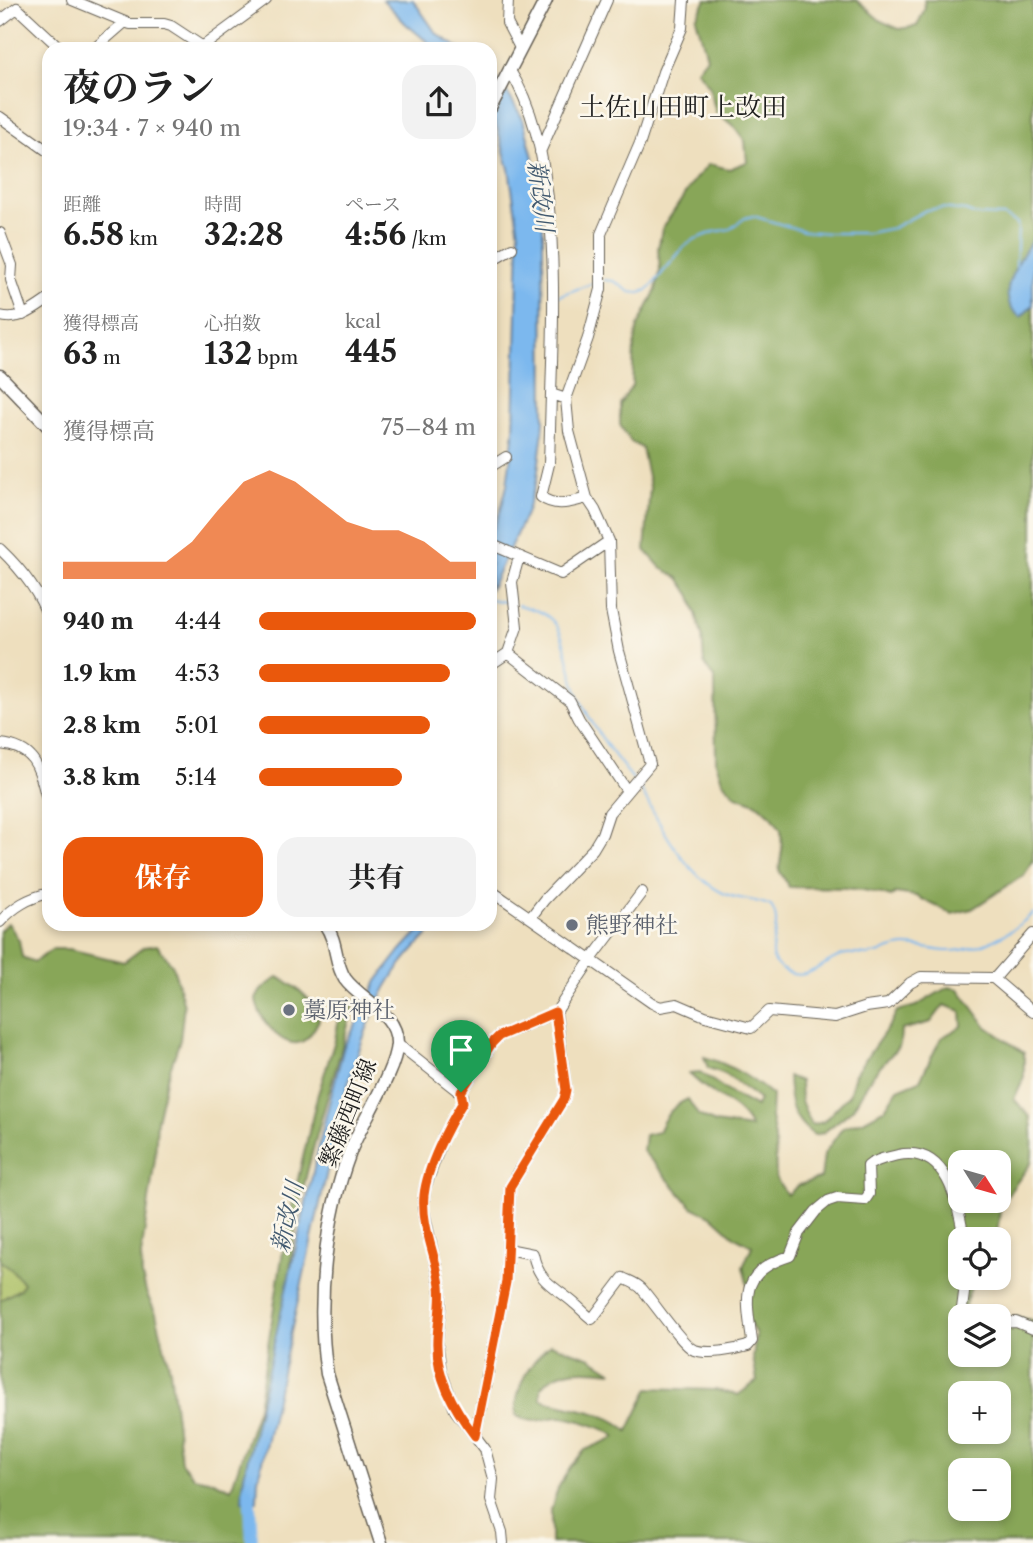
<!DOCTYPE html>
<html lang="ja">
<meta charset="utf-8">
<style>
body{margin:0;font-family:"Libre Caslon Text","Noto Serif JP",serif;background:#f2f2f2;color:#222;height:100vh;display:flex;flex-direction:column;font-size:26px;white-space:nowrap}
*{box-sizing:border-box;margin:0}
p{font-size:23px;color:#767676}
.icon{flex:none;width:38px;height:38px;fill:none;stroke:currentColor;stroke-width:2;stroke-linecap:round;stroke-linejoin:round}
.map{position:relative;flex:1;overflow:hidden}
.side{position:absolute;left:42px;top:42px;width:455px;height:889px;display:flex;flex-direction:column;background:#fff;border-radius:21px;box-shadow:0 4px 10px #0003}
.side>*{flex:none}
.needle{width:46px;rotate:127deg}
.buttons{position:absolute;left:948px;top:1150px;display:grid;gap:14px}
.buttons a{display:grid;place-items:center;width:63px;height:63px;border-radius:14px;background:#fff;box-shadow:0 4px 10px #0003;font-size:35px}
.pin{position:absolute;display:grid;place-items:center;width:60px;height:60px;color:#fff;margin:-72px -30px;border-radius:50% 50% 50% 0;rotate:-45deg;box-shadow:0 0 7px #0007}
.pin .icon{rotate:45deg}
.round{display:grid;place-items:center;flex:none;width:74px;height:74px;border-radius:21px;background:#f2f2f2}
.summary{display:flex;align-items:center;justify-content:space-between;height:119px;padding:0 21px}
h1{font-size:38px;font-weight:700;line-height:52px}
.figures{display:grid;grid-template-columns:repeat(3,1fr);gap:10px;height:119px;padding:7px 21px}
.figures div{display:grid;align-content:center}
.figures b{font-size:30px;font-weight:700}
.figures small{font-size:19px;font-weight:400}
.figures p{font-size:19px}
.chart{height:196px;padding:14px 21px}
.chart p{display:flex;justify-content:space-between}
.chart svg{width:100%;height:126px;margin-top:7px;fill:#ea580c;opacity:.7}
.primary-button{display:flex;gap:14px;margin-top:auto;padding:14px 21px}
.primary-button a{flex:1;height:80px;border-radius:21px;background:#ea580c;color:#fff;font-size:28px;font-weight:700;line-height:80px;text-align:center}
.primary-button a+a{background:#f2f2f2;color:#222}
ul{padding:0 21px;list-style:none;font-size:23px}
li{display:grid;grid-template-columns:112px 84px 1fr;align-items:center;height:52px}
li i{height:18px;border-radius:9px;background:#ea580c}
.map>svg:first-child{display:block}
.green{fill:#abbf63;stroke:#646e40;stroke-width:2}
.forest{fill:#88a659;stroke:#52613a;stroke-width:2;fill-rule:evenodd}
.water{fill:#7cb8ee;stroke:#4c6a85;stroke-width:2}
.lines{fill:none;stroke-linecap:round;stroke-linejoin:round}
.stream{stroke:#7cb8ee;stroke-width:2}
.river{stroke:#7cb8ee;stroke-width:12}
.minor-casing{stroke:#666055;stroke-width:12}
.major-casing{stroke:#666055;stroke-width:15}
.minor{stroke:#fff;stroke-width:10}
.major{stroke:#fff;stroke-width:12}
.route-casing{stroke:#fff;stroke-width:14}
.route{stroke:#ea580c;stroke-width:9}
.worship-dot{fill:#6b7280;stroke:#fbf7ec;stroke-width:2.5}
.labels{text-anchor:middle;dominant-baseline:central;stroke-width:5;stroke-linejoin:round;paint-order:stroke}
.worship-label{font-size:23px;fill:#5b616d;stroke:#fbf7ec;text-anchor:start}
.street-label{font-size:23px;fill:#1c1c1c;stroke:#fbf7ec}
.water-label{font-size:24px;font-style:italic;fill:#425a70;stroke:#fbf7ec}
.quarter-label{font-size:26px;fill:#1c1c1c;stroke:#fbf7ec}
</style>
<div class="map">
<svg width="1033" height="1543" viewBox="0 0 1033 1543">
<rect width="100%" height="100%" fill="#fbf7ec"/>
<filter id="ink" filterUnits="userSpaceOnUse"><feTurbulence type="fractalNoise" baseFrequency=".0143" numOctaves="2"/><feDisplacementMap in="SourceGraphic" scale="14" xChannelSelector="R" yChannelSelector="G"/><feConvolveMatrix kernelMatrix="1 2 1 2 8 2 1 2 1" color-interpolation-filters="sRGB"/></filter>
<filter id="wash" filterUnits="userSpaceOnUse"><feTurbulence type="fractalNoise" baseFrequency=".00686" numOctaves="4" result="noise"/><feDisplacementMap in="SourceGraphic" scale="28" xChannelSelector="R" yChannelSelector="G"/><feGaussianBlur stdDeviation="1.57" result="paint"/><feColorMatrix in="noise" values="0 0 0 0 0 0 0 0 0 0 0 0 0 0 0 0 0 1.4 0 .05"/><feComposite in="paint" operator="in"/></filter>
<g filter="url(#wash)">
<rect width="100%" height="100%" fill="#eedfbe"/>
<!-- green -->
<path class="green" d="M0,1253L23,1266L25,1294L0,1301Z"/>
<!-- forest -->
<path class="forest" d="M706,0H856L881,21L899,29L917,26L925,8L924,0H1033V861L1024,875L972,909L952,914L916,896L895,893L891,897C859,885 824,888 789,887L779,870L782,850L781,830L772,816L756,803L736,796L722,781L716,762L715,680L704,663L702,635L691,596L679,578L661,568L645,550L650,487L642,448L631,442L620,425V404L632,386L634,347L638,326L656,290L660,270L658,249L662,229L695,179L709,164L729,169L747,162L745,141L733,125L716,113L709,86L697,70L707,57L696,18Z
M8,923L19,940L22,957L34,962L53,949H69L124,962L144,947L157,945L173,966L184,1005L180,1040L166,1081L157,1120L155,1159L141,1256L142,1276L147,1295L156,1313L170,1370L181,1462L194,1477L213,1481L231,1489L258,1407L282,1257L294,1196L317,1097L335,1040L339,1017L348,998L354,1002C332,1091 298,1179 290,1271L246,1526L248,1543H0V1300L20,1289L23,1283L12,1270L0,1261V930Z
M278,977C295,986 316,1000 319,1020C316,1026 312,1034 306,1039C286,1056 257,1017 256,999L261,990Z
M948,987L959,989L986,1026L1024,1053V1077L1014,1099C1019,1105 1026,1111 1030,1117C1033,1128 1033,1151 1031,1163L1001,1204L996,1239H961V1278H976C961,1305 961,1324 961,1354H999V1324L1015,1317L1033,1320V1543H551V1510L558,1488L570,1467L585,1450L616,1437C608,1429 570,1416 558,1417C536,1419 539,1426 516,1415C515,1386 529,1364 550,1344L591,1358L613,1372C587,1369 560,1366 541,1387V1399C569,1410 606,1409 628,1431L649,1388L716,1390L738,1395L757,1381L753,1358L756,1334L744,1314L749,1290L743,1267L752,1246L735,1237L713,1217L692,1207L643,1151L645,1135L658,1132C665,1116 672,1106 688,1099L698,1115L715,1123L751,1128C739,1102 707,1095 689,1073L700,1072L732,1094L756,1107L759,1099L725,1074L708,1068L704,1057C730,1064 751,1078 772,1095L771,1117L775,1138L776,1178L787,1195L799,1185L821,1178L824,1154L843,1127L865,1120L885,1109L898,1089L920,1080L941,1038L962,1026L961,1011L944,1005L931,1022L901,1030L900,1045L872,1076L852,1110L823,1133L814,1135C791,1119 789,1102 788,1076L800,1081L801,1101L811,1125L823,1122L849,1095L855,1074L891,1023L897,1011L916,1006ZM961,1162H999V1200H961ZM961,1393H999V1432H961ZM961,1470H999V1508H961Z"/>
<!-- water -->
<path class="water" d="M383,0H413L436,33L460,49H436L406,24Z
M490,71L507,92L523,119L537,173L543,227L544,422L537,479L526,514L490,590V538L501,509L507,485L514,429L519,234L509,169L496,125L490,114Z
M1033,238V305L1021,317C990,297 1021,259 1033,238Z
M425,924H438C423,940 407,955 395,973C369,1012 355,1061 342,1105L258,1479L257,1501H242L244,1475L325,1119L344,1046L363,1012L377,981L401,950Z"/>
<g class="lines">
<!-- stream -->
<path class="stream" d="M604,280L614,281L630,292L640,293L649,289L683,248L693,240L714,232L730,229L745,218L753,216L804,231L829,233H868L893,228L926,210L942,208L966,211L976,215L1004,216L1017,223L1018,228L1016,266
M558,296L599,281
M490,599L510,603
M518,605C533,609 547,612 556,625C566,639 570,673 577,692C590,724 611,752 633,779
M639,786C659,823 684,874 723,893C738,900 756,899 771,906C788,930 754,957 787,972C808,983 825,959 846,954C853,953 860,955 867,955C880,954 891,947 904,946C920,945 936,952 952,951C982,949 1011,934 1033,913"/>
<!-- river -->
<path class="river" d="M249,1487L252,1543"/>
</g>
</g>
<g filter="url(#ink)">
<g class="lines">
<defs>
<path id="minor" d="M72,0L130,24H164L171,26L206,49
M508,0L507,23L520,48
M0,21L17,8L61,49
M202,47L266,0
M94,49L125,22
M509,69C561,149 554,300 551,394L566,399
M0,117L49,152
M540,152L607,0
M0,233L12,265L11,280L23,315
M490,261L512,248
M0,316C20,321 33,310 49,299
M551,394L549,464L541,497C556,508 571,502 587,498
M490,467L506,457
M490,544L561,574L609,541
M0,549C21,569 40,593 49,620
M508,653L570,701L579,719L627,791
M490,665L508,653L517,627L512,582L519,557
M0,744C40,748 39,773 49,806
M490,890C544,927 598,965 652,1003L660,1007L677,1004L705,1016L751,1028L769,1011L835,1017L866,1007L888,1004L910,983L921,977L993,978L1033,1012
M531,917L544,900L593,849L602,834L609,813L650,764L619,651L611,610L609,541L595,510L587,498L569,431L566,399L588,338L601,289V234L640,143L663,72L682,28L684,0
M0,922C14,906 29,898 49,893
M994,979L1033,934
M397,1043L463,1095V1102L444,1135L425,1188L423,1207L440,1285L441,1303L437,1340L441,1371L455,1410L485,1449L493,1479L491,1500L502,1532L503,1543
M461,1092L492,1043L499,1036L556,1012L590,961L642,892
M508,1249L533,1254C539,1284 555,1286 575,1304C581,1309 585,1314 592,1319L623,1278C629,1281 636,1283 641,1288C653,1301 682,1345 694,1350C709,1355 734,1350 748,1346L752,1341C746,1296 739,1272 790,1256L799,1233L816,1211L828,1201L837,1198L865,1200L869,1194L868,1166C876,1159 887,1158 898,1155C947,1145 958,1202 964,1239
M961,1316L966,1278
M999,1323L1016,1322L1033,1329
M475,1436L506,1282L510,1187L564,1099L566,1090L556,1012"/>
<path id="major" d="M490,108L546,0
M0,376L49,427
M325,924C338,942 334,963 345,979C360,1000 398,1013 397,1044C395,1072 361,1123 350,1152C325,1218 316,1304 327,1374L381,1543"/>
</defs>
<!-- minor casing -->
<use href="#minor" class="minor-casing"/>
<!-- major casing -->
<use href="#major" class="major-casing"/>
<!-- minor -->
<use href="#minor" class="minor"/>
<!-- major -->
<use href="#major" class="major"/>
</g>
</g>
<g class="lines" filter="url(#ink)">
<defs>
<path id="route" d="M555,1012L566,1090L564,1099L510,1187L506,1282L475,1436C453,1407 435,1376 437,1338C438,1320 442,1303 440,1285C436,1255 421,1226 424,1195C427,1167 448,1126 463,1102L461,1092L492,1043L499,1036Z"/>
</defs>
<!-- route casing -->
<use href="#route" class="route-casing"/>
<!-- route -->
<use href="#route" class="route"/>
</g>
<!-- markers -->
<g class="worship-dot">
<circle cx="572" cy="925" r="7"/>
<circle cx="289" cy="1010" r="7"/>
</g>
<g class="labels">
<!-- worship labels -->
<g class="worship-label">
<text x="586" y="925">熊野神社</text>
<text x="303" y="1010">藁原神社</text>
</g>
<!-- street labels -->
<g class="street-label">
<text transform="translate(348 1113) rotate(-68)">繁藤西町線</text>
</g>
<!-- water labels -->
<g class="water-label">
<text transform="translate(541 196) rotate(83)">新改川</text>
<text transform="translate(287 1217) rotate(-77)">新改川</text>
</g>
<!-- quarter labels -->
<g class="quarter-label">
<text x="683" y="107">土佐山田町上改田</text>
</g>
</g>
</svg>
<div class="buttons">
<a><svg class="needle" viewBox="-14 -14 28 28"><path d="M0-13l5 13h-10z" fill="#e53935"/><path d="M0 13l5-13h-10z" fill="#767676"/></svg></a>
<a><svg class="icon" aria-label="locate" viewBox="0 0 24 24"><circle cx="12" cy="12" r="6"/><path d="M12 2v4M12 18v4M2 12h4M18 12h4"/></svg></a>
<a><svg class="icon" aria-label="layers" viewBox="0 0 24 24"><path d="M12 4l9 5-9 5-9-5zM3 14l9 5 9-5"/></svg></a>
<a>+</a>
<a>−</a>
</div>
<div class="pin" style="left:461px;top:1092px;background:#1e9e55"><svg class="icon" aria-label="arrive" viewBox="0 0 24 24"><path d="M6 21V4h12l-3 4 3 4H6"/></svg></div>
<section class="side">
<div class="summary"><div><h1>夜のラン</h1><p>19:34 · 7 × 940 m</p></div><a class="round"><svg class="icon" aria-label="share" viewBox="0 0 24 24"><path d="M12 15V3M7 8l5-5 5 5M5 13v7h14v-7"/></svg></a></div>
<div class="figures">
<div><p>距離</p><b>6.58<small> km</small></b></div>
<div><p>時間</p><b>32:28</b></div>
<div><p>ペース</p><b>4:56<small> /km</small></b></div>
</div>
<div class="figures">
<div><p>獲得標高</p><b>63<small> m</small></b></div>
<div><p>心拍数</p><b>132<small> bpm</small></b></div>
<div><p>kcal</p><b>445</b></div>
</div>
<div class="chart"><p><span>獲得標高</span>75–84 m</p>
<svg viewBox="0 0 160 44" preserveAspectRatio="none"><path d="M0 44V38L10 38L20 38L30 38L40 38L50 31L60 20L70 10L80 6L90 10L100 17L110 24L120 27L130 27L140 31L150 38L160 38V44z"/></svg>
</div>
<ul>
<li><b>940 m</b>4:44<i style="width:100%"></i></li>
<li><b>1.9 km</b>4:53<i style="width:88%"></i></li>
<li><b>2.8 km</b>5:01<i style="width:79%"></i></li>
<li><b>3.8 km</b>5:14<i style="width:66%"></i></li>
</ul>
<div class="primary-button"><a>保存</a><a>共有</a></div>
</section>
</div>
